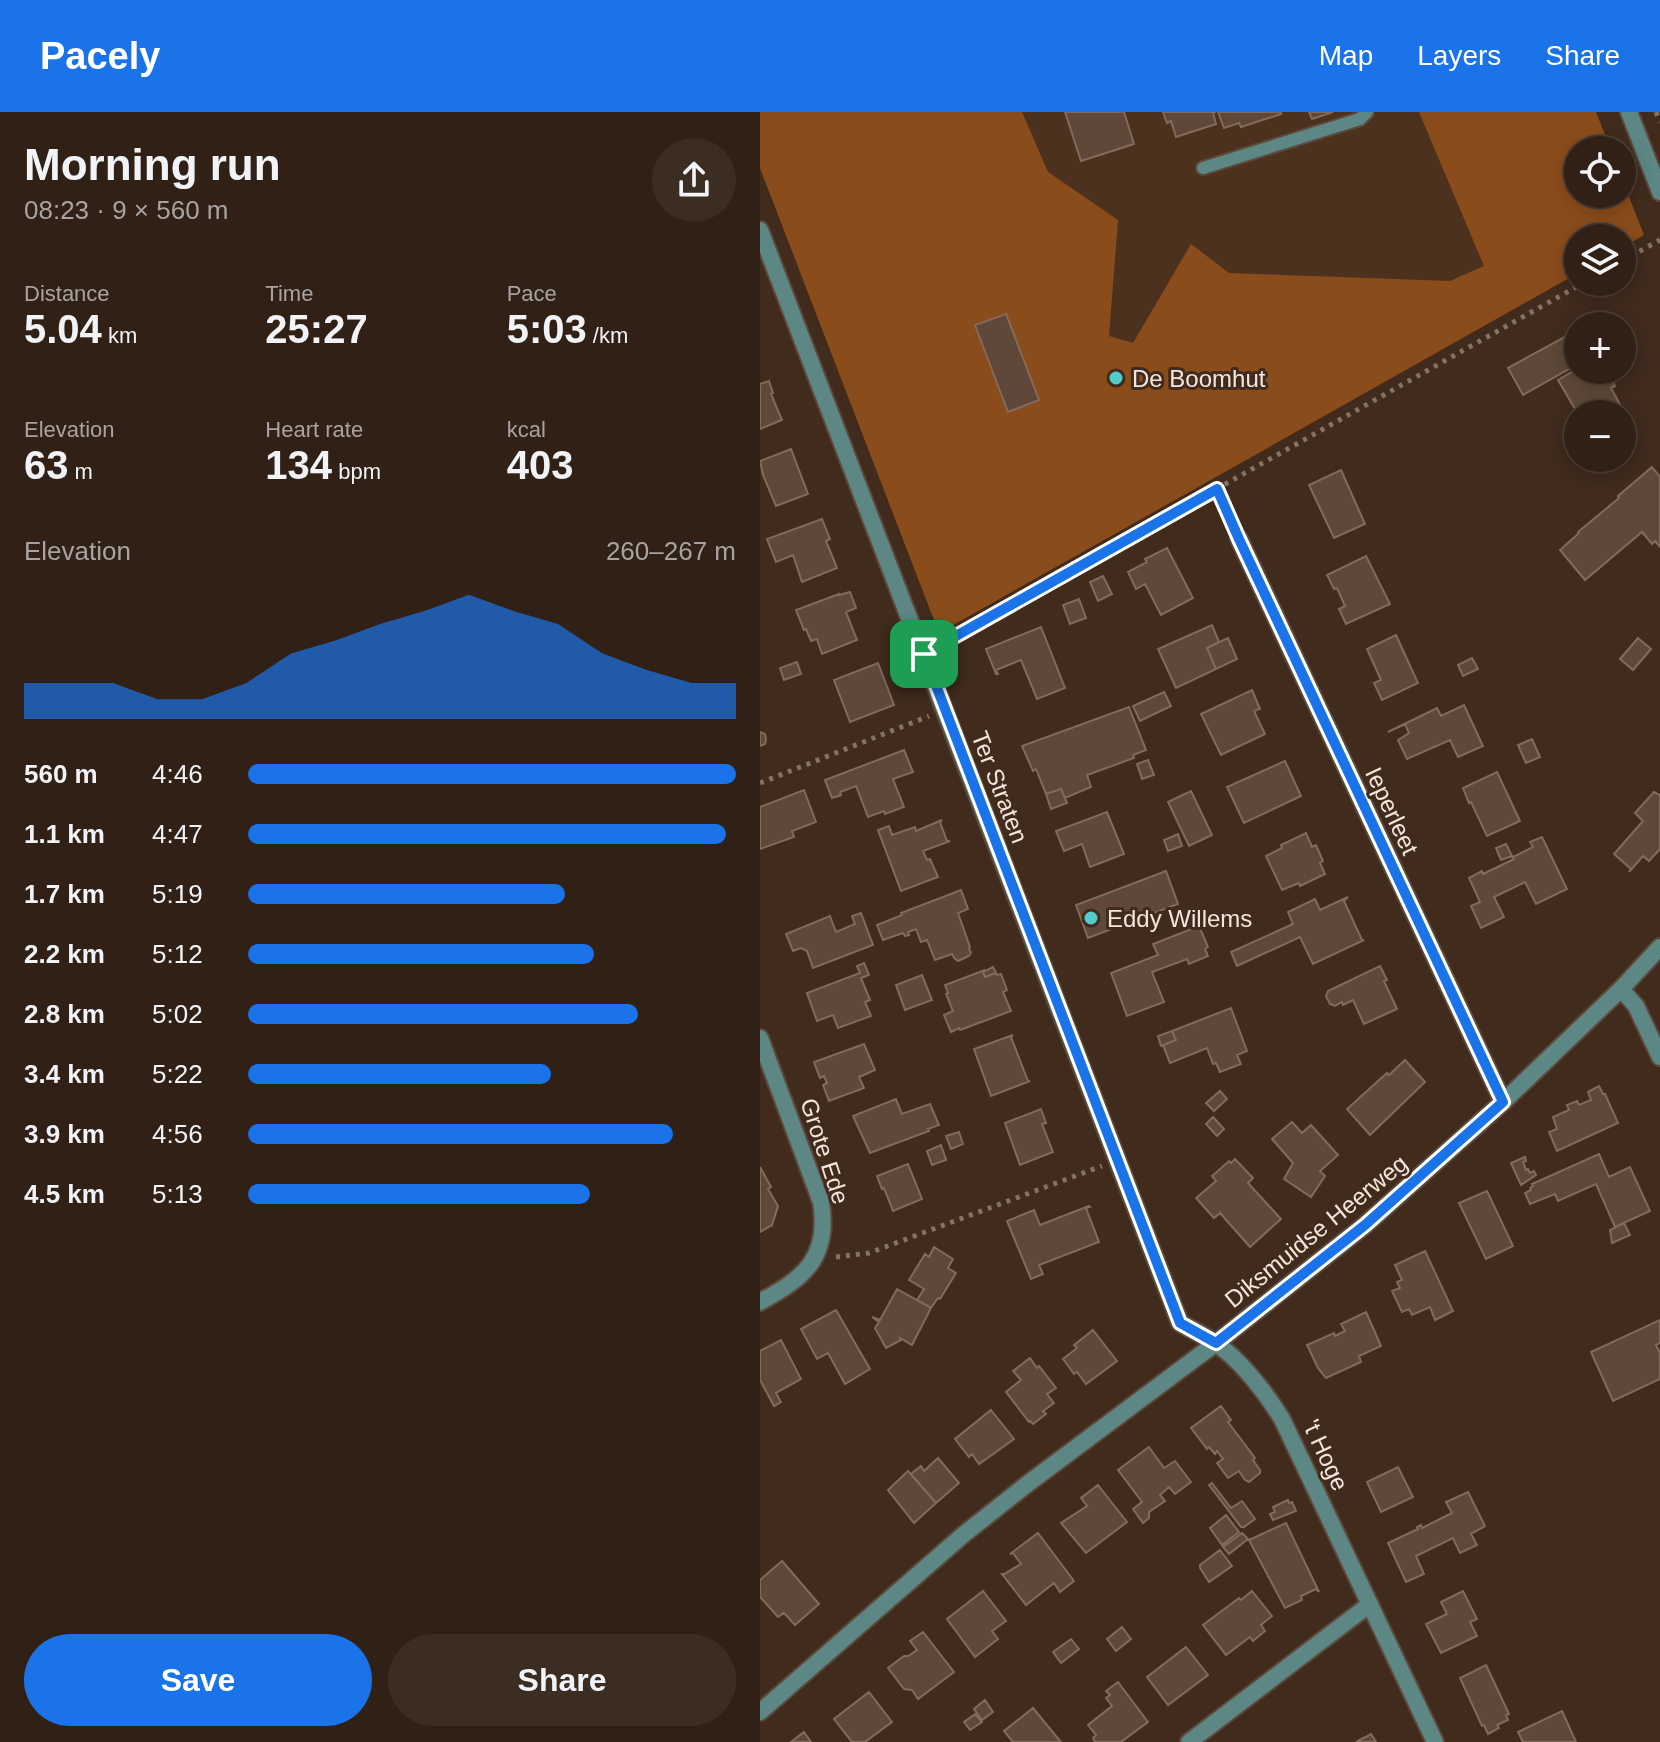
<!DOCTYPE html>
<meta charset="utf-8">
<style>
body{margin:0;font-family:Arial,sans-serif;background:#3c2d23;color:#f1f3f6;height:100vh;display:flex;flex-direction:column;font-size:30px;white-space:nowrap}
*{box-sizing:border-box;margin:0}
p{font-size:26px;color:#a8a3a1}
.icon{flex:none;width:44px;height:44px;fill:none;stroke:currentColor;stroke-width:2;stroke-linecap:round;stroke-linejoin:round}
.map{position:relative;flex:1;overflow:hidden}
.side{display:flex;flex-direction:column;background:#302016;width:760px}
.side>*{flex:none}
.fabs{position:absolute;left:804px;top:24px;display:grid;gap:16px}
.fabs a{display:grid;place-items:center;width:72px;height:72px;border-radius:50%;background:#302016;box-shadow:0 4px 20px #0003,0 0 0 2px #4b3e35;font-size:40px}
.pin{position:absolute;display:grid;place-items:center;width:68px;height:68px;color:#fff;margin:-34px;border-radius:16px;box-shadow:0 4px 12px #0006}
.round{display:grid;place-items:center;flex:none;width:84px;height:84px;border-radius:42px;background:#3c2d23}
.overview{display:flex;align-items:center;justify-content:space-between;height:136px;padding:0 24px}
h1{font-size:44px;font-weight:700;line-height:60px}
.figures{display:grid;grid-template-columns:repeat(3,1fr);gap:12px;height:136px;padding:8px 24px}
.figures div{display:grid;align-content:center}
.figures b{font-size:40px;font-weight:700}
.figures small{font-size:22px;font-weight:400}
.figures p{font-size:22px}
.chart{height:224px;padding:16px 24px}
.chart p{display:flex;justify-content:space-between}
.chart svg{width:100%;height:144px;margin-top:8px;fill:#1a73e8;opacity:.7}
.primary-button{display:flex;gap:16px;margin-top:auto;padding:16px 24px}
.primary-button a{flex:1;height:92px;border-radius:48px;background:#1a73e8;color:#fff;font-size:32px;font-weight:700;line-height:92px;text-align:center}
.primary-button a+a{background:#3c2d23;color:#f1f3f6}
ul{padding:0 24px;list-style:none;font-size:26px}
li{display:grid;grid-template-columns:128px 96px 1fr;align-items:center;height:60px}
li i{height:20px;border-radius:10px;background:#1a73e8}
header{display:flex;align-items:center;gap:48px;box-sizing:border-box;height:112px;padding:0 40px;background:#1a73e8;color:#fff}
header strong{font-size:38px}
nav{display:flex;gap:44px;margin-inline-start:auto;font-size:28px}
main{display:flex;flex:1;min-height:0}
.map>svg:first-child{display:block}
.built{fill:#4d311f}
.forest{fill:#8b4c1b}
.building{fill:#5f4839;stroke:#836a5a;stroke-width:2}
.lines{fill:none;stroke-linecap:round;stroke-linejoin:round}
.service-casing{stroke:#5d493c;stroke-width:16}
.minor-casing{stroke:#5d493c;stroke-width:20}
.tertiary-casing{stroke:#5d493c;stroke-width:20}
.path{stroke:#857266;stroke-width:5;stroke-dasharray:4 6;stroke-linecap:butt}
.service{stroke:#5c8785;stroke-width:12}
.minor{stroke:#5c8785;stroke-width:16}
.tertiary{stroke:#5c8785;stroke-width:16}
.route-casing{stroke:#fff;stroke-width:16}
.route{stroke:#1a73e8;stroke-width:10}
.poi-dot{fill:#53cdcb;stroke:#402b1d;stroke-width:3}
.labels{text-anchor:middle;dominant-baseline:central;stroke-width:6;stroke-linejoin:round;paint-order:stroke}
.poi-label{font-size:24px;fill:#f4e5dc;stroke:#402b1d;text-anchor:start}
.street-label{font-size:24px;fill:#f4e5dc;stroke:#402b1d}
</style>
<header>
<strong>Pacely</strong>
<nav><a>Map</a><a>Layers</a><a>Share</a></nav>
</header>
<main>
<section class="side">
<div class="overview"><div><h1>Morning run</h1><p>08:23 · 9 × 560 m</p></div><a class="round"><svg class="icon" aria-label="share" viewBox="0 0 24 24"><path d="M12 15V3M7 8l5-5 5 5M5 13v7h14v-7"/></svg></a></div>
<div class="figures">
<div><p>Distance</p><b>5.04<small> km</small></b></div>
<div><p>Time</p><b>25:27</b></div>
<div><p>Pace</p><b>5:03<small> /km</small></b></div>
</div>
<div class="figures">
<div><p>Elevation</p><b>63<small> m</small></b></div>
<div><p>Heart rate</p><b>134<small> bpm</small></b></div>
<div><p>kcal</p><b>403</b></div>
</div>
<div class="chart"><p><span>Elevation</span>260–267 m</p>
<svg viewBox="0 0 160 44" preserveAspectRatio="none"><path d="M0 44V33L10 33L20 33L30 38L40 38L50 33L60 24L70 20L80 15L90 11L100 6L110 11L120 15L130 24L140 29L150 33L160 33V44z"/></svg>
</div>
<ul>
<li><b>560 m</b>4:46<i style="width:100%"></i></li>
<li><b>1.1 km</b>4:47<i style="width:98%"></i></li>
<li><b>1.7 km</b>5:19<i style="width:65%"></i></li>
<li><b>2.2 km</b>5:12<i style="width:71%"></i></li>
<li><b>2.8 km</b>5:02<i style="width:80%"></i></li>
<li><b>3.4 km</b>5:22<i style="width:62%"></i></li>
<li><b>3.9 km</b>4:56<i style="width:87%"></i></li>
<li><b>4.5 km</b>5:13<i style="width:70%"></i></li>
</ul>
<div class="primary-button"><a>Save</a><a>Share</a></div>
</section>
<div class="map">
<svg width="900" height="1630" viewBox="0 0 900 1630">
<rect width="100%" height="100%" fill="#402b1d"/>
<!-- built -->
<path class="built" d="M0,0H836L851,38H818V82H862V67L884,123L862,136V126H818V161L179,521L0,56Z"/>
<!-- forest -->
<path class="forest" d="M0,0H262L288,60L358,108L349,224L373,231L431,132L469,161L690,169L724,154L659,0H836L851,38H818V82H862V67L884,123L862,136V126H818V161L179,521L0,56Z"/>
<!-- building -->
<path class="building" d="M305,0H364L374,32L321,49Z
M403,0H456L453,1L456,12L416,25L411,9L407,11Z
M458,0H521V2L481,15L479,11L464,16Z
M549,0H573L552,7Z
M246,202L279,288L248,300L215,213Z
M810,222L818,236V258H841L844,264L848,262L855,274L851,276L862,296L851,302H818L798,268L813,259L811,256L763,283L748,256Z
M9,269L13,281L11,282L22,308L0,317V272Z
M31,337L48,382L16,394L3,363L0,349Z
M892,355L900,365V435L895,429L892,432L882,420L825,468L800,438L819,421L818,420L859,386L858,384Z
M581,358L605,412L574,426L549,373Z
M62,407L70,427L66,429L77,456L42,470L33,443L16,450L7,427Z
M407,436L433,486L401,503L385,472L376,477L368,460L387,450L385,447Z
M606,444L630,492L586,512L579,497L585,494L577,476L574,477L567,463Z
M343,464L352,482L338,489L330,470Z
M90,480L96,496L86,500L97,528L62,542L57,527L51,529L46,517L44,518L36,498L79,482V483Z
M319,487L326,506L310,512L303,493Z
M452,513L459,530L447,536L456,557L416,576L398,537Z
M281,515L305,576L277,587L261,548L236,558L238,562H236L226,537Z
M636,523L658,571L622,588L614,571L621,568L607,537Z
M468,526L477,547L456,557L447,536Z
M878,526L891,537L873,558L860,547Z
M712,546L718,557L703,564L698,553Z
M37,550L41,562L24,568L20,556Z
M118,551L134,593L90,610L74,568Z
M492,578L500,597L494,599L505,622L461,643L441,602Z
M404,580L411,594L380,609L373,594Z
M704,593L723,634L698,645L690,628L647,647L638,628L649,621L645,612L628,620L677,596L681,604Z
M369,595L386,638L373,643L374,646L327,663L331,675L305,686L301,677L286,682L276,657L273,659L262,634Z
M0,620L5,622L6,627L5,632L0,634Z
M772,627L780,645L766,651L758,633Z
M144,638L153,660L133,667L144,695L125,702L124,699L108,705L96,674L80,680L81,683L72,686L65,668Z
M388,648L394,663L382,667L377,652Z
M525,649L541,684L484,711L467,675Z
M737,660L760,709L727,724L711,690L709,691L703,676Z
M301,677L307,691L291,697L286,682Z
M44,678L56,710L32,719L34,725L0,737V695Z
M431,679L452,723L429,734L408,690Z
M894,680L900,683V737L889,749L883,744L869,760L871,757L854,742L883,709L875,701Z
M347,700L364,742L330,755L322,732L304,739L296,719Z
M182,708L180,710L187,729H190L163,739L167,748L170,747L178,765L141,779L118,718L129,714L132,723L155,715L156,719Z
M546,721L552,735L556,733L563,749L560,751L565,762L540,774L539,771L522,778L506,744L522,736L521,733Z
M418,722L422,734L408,739L404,728Z
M782,725L807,777L776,792L765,770L734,785L744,805L721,816L711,794L720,790L709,766L722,759L723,762L754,747L753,745L773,735L770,730Z
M746,732L752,744L741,748L736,736Z
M406,759L418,792L328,826L316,793Z
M201,778L208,797L198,801L210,835L209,836L211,841L209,844L198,849L195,847L192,842L175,848L167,828L161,830L156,817L148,820L149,823L145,824L143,821L123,828L117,813L142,803L141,801Z
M588,785L584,789L602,828H604L553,852L540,825L477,854L471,840L533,812L528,800L555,787L560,798Z
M101,801L113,833L53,856L47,839L41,836L33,839L26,822L70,804L76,820L95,812L92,804Z
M439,814L448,835L445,837L448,844L429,852L427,847L392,860L404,890L367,904L351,861L398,843L393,832Z
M104,851L109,863L101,866L110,888L105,890L111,904L78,916L73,903L57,909L47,881L100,861L97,854Z
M620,854L627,868L624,869L637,897L604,912L593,888L583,893L582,890L575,894L570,892L566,884L568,879Z
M233,855L236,861L225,865L223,860Z
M225,858L223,860L225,865L236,861L237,863L241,862L247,878L243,880L251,899L200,918L199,916L191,920L184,903L193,899L186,882L188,881L185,873Z
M162,863L172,888L145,898L136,873Z
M471,896L487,939L477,943L481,952L460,960L456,951L453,952L447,936L410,951L403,933L416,928L412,919Z
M412,919L416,928L401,934L398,924Z
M253,923L251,925L268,969H270L231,984L214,937Z
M104,932L115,958L99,965L104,976L69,989L63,973L67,971L64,964L60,966L54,950Z
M645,948L665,970L610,1023L587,997L627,961L629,963Z
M839,974L843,982H845L858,1011L797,1039L789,1020L797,1017L793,1005L809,998L807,993L817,989L819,993L831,988L828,980Z
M460,979L467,987L454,999L446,991Z
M136,987L142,1002L170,992L179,1013L168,1017L169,1019L110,1041L93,1004Z
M281,997L286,1011L282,1012L293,1040L260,1053L245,1011Z
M453,1005L464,1017L457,1024L446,1012Z
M532,1010L542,1021L551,1013L578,1043L560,1059L565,1064L551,1085L524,1067L533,1051L512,1027Z
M199,1020L203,1032L191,1037L186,1024Z
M181,1033L186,1048L172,1053L167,1039Z
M839,1042L849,1065L870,1055L890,1099L855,1115L836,1072L798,1089L795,1082L770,1092L765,1081L771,1078L770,1076L773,1074L772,1072Z
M765,1045L766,1049L763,1050L766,1058L768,1057L770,1061L774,1059L776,1063L761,1073L751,1051Z
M475,1047L493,1066L488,1071L521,1107L490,1135L460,1101L454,1106L436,1086L456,1069L452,1064L469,1049L471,1051Z
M148,1052L162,1087L133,1099L124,1076L122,1077L117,1064Z
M0,1055L11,1075L8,1077L18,1094L12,1113L0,1120Z
M727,1079L753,1134L726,1147L699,1091Z
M329,1094L330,1095L326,1096L339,1130L279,1153L283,1162L271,1167L247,1109L274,1098L280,1113Z
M864,1111L870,1123L852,1131L850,1118Z
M174,1135L193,1147L188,1156L196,1161L180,1187L178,1186L171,1196L157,1188L164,1177L149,1168L165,1142L169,1145Z
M665,1139L693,1199L675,1208L670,1195L652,1203L649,1197L642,1200L632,1179L640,1176L637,1170L642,1168L635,1153Z
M137,1177L171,1196L152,1233L140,1226L141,1228L126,1236L115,1216L119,1210L112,1205L120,1208Z
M76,1198L110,1257L85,1272L68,1241L57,1247L41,1217Z
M606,1200L621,1234L599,1244L601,1250L566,1266L558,1256L547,1233L574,1221L575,1224L585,1219L581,1212Z
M900,1208V1231L896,1233L900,1241V1267L853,1289L831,1240Z
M333,1218L357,1249L326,1272L317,1260L314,1262L303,1247L317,1236L314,1233Z
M21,1228L41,1267L16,1281L21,1290L14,1294L0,1268V1239Z
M270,1246L277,1256L279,1254L296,1276L287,1282L294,1291L283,1299L286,1302L273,1312L270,1309L269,1310L246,1280L261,1268L253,1259Z
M461,1294L471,1308L468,1310L495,1346L493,1348L500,1358V1361L489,1370L485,1368L479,1359L468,1366L457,1351L463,1347L457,1339L455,1342L449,1335L447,1337L431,1316Z
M231,1298L254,1327L219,1352L212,1342L209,1345L195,1327Z
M389,1335L404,1356L415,1349L431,1370L415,1382L409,1375L400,1383L405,1389L389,1400V1406L383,1411L373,1397L382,1390L358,1358Z
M178,1346L199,1371L176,1391L151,1362L161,1354L164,1359Z
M638,1355L653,1385L621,1400L607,1370Z
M148,1359L176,1391L154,1411L128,1378Z
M452,1371L471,1396L482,1389L495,1407L484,1415H481L449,1373Z
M338,1373L367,1410L326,1441L301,1411L327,1394L321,1386Z
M708,1380L725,1414L711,1422L717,1433L700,1441L693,1426L656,1444L664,1462L646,1470L628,1431L658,1417L657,1415L661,1413L662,1416L692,1401L686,1390Z
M528,1388L529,1391L532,1390L536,1399L513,1408L510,1402L515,1400L513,1395Z
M466,1403L479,1420L462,1433L450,1416Z
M526,1411L559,1480L556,1477L541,1484L542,1488L525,1496L489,1428Z
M278,1421L314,1469L300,1480L294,1471L266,1493L242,1462H244L261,1452L253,1441L250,1442Z
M482,1421L488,1427L469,1442L463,1435Z
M460,1438L472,1454L449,1470L440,1456V1453Z
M22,1449L59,1492L35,1513L24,1501L18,1505L0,1485V1468Z
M223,1479L246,1509L232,1519L238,1527L215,1545L187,1507Z
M492,1479L512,1504L501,1513L505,1519L493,1529L490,1525L466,1543L443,1513L479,1486L481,1488Z
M703,1479L717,1507L710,1510L717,1524L681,1541L666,1512L687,1502L681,1490Z
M362,1515L371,1527L356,1539L347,1527Z
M163,1520L194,1560L158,1587L152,1578L144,1577L128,1556L144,1544H148L157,1538L150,1529Z
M311,1527L319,1537L301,1551L293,1540Z
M426,1535L448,1563L408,1593L387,1565Z
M726,1553L749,1602L746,1603L748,1608L737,1613L739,1616L728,1622L724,1613L722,1614L700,1566Z
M358,1570L388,1610L361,1630H335L333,1626L336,1623L328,1613L352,1594L346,1586L350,1583L346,1579Z
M109,1580L132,1610L105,1630H92L74,1607Z
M225,1588L233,1600L222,1608L214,1597Z
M273,1596L286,1612L301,1630H253L244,1619Z
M802,1599L816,1630H763L758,1620Z
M215,1602L222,1610L210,1618L204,1610Z
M44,1620L51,1630H31Z
M611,1622L616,1630H596Z"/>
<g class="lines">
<defs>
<path id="service" d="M443,56L600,7L607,0"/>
<path id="minor" d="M0,118L420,1211C431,1217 443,1223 454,1230C480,1247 506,1281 522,1307L675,1630
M479,427L743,990
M861,877L876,894L900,945
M0,926L61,1090C70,1146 44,1166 0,1190
M0,1600L203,1423L266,1373L456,1231L605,1113L743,990L861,877L900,835
M429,1630L610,1492"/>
<path id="tertiary" d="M869,0L900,80"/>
</defs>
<!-- service casing -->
<use href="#service" class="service-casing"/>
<!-- minor casing -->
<use href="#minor" class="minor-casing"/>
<!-- tertiary casing -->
<use href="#tertiary" class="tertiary-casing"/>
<!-- path -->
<path class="path" d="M896,0L900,10
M862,149L900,128
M457,377L472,412
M177,534L825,170
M0,671L169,604
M76,1145L109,1141L342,1054"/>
<!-- service -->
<use href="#service" class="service"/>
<!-- minor -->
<use href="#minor" class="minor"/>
<!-- tertiary -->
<use href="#tertiary" class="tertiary"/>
</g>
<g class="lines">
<defs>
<path id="route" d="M457,377L479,427L743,990L605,1113L456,1231L420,1211L164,542Z"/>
</defs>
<!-- route casing -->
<use href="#route" class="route-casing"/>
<!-- route -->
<use href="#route" class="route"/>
</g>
<!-- markers -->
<g class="poi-dot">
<circle cx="356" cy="266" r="8"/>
<circle cx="331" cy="806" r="8"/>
</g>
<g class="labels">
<!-- poi labels -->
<g class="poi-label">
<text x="372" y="266">De Boomhut</text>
<text x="347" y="806">Eddy Willems</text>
</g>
<!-- street labels -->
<g class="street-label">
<text transform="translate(240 675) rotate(69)">Ter Straten</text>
<text transform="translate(632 699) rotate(65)">Ieperleet</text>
<text transform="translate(65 1039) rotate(72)">Grote Ede</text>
<text transform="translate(556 1119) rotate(-39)">Diksmuidse Heerweg</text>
<text transform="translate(566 1343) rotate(65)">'t Hoge</text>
</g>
</g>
</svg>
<div class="fabs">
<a><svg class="icon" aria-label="locate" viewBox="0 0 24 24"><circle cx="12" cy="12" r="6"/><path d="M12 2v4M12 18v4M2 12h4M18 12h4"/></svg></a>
<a><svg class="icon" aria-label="layers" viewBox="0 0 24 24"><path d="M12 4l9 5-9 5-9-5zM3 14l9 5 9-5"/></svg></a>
<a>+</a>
<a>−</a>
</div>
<div class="pin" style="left:164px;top:542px;background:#1e9e55"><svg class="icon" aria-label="arrive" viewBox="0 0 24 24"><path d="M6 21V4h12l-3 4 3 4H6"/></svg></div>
</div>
</main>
